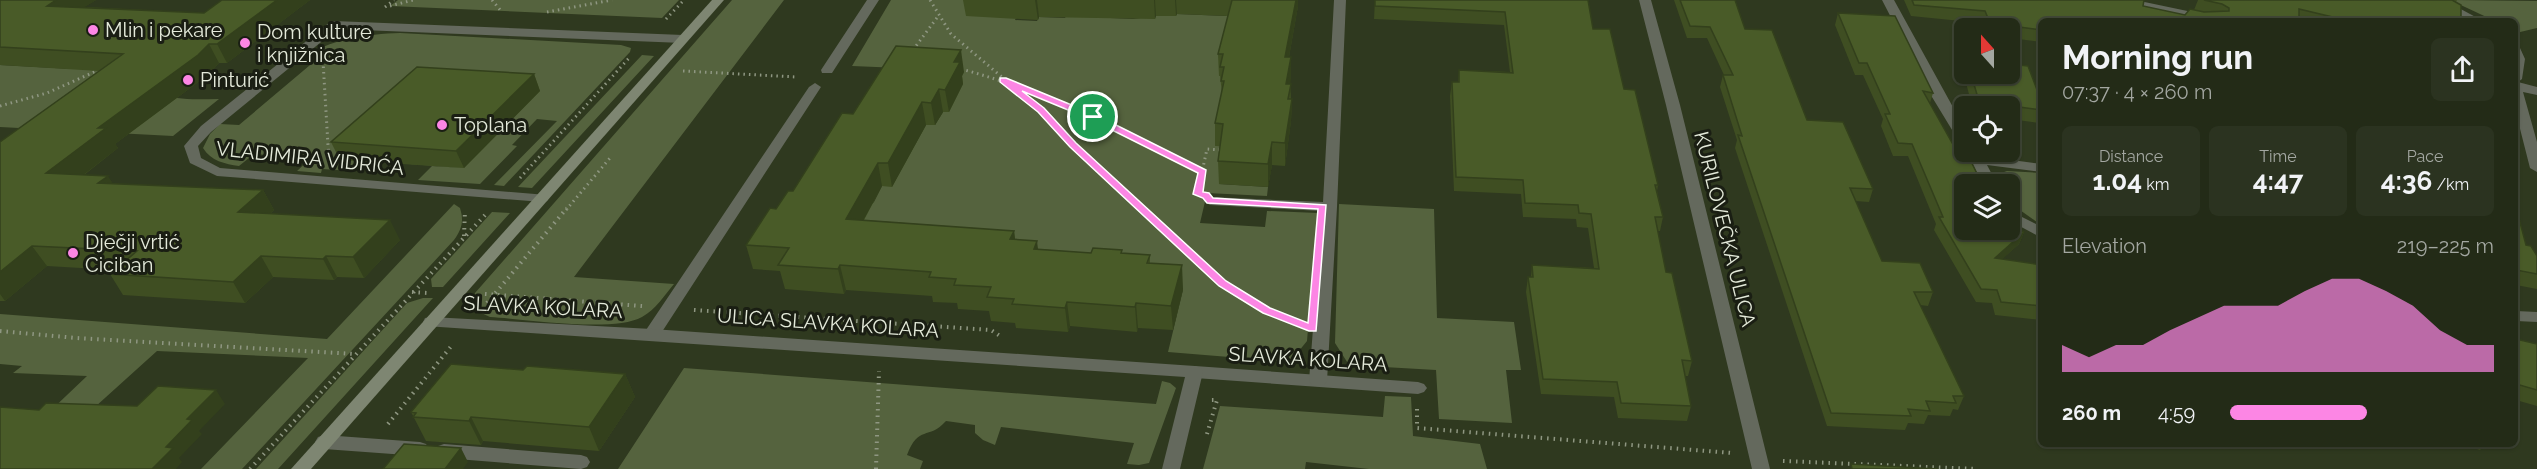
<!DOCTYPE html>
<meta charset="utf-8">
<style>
body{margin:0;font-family:Raleway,sans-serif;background:#2b3320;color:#f1f3f6;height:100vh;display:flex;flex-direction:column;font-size:22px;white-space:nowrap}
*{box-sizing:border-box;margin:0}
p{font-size:20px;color:#a3a7a1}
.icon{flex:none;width:33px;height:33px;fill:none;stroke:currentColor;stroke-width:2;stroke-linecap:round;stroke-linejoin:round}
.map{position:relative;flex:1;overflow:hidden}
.panel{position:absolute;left:2038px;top:18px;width:480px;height:429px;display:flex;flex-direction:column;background:#232b17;border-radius:9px;box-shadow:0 2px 4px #0004,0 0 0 2px #404736}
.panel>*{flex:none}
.needle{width:39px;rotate:339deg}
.buttons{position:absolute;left:1954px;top:18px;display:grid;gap:12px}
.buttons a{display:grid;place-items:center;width:66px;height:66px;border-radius:9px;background:#232b17;box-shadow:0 2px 4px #0004,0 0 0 2px #404736;font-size:30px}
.pin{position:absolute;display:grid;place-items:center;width:51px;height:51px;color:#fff;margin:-26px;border:3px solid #fff;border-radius:50%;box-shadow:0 2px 6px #0007}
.round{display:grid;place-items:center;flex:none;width:63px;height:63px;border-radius:9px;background:#2b3320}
.overview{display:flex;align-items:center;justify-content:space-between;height:102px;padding:0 24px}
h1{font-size:33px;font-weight:700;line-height:45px}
.figures{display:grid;grid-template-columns:repeat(3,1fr);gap:9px;height:102px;padding:6px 24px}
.figures div{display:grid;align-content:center;border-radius:9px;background:#2b3320;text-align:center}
.figures b{font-size:26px;font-weight:700}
.figures small{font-size:16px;font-weight:400}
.figures p{font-size:16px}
.chart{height:168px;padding:12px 24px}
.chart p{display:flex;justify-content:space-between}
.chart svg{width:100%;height:108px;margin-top:6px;fill:#fc86e4;opacity:.7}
ul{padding:0 24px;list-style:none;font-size:20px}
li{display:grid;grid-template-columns:96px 72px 1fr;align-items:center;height:45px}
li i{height:15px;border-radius:8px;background:#fc86e4}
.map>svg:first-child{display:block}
.green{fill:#55633e}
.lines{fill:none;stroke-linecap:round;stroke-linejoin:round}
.path-far1{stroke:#8f9782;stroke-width:3;stroke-dasharray:1.5 4;stroke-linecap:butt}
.path{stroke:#8f9782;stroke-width:4;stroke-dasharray:1.5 5;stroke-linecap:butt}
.service{fill:#64695d;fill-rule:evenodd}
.minor{fill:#64695d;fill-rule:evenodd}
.secondary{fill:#7e8672;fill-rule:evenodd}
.wall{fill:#3f4e22}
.shaded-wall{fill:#33401c}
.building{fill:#495b28;stroke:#33401c;stroke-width:1.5}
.route{fill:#fc86e4;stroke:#fff;stroke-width:1.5;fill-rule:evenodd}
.poi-dot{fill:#fc86e4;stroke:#1a1e13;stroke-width:2}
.labels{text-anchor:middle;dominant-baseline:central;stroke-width:6;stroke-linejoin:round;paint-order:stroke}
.poi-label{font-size:20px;fill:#e4eada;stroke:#1a1e13;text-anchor:start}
.street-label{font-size:20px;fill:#e4eada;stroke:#1a1e13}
</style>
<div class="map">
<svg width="2537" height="469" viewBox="0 0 2537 469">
<rect width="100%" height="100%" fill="#2f391f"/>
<!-- green -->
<path class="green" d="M398,0H679L662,18L390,6Z
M732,0H784L574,277L674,284C664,296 656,309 642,317C613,333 526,319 490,317L479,312L472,305L475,293Z
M891,0H974L1018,13L1015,20L1037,21L1039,17L1065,18L1066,16L1133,19L1156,16H1175L1177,14L1226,16L1228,9L1238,77L1225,89L1216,146L1238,147L1219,184L1268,187L1267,196L1207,193L1200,223L1265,227L1267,211L1318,213L1307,341L1290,362L1168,352L1183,290L837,236L874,202L882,186H892L926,125H935L943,112H949L900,68L852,66Z
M2450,0L2537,1V28L2516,33V21H2495Z
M400,33L621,45L631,48L630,52L504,186L494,185L557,121L537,119L512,145L517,146L480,184L418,180L432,166L464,168L340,159L363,161L352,171L322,169L321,173L297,171L311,158L254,154L239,166C225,164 211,161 203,148L210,134L220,124L239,125L316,60L301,59C329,39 367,34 400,33Z
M642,55L654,56L532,188L518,187Z
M0,65L72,69C98,51 149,94 177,98C190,100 205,99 219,99L173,136L0,127Z
M2007,171L2041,173V225L2010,203V184H1997L1998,174Z
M454,204L460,208C464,221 462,229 454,240L242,469H201L308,358L157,351L85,416L46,415L87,376L13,373L22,366L0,364V314L327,339Z
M1339,204L1434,209L1437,318L1514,322L1521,370H1506L1512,423L1439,419L1436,370L1349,365L1335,343Z
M492,212L510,213L443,287H432L431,279Z
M423,298H433L278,469H256L407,303Z
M684,368L1156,404L1162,381L1170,383L1176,388L1149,463L1139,465L1127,464L1134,443L1001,427L995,445L983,440L975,433V425L946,421C928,441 919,424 907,455L923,461L920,469H618Z
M1385,396L1411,397L1413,436L1480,444L1487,469H1369L1306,462L1305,469H1203L1220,406L1383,417Z"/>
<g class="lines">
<!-- path-far1 -->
<path class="path-far1" d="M492,0L501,11
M930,0L951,34L1041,110L1073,145L1143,210
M390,6L413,0
M385,7L394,0
M547,12L612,0
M666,19L684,0
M913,50L939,15
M323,61L329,162
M961,69C1048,92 1122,132 1202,172
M683,71L796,77
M0,106L47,93L101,69
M520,178L630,57
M1199,186L1207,149L1222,150
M566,210L610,158"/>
<!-- path -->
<path class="path" d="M1141,208L1223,284L1267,311L1298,323
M464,236L465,210
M412,292L427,293
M485,294L642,306
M487,303L567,208
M694,310L991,330L1000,336
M0,331L76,338L355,354
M1417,409V428L1732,453
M388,424L453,344
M1207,434L1217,400H1211
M1783,461L1977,469
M250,469L486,214
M876,469L879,371"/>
<!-- service -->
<path class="service" d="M867,0H879L832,73H822L821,70Z
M815,83L821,87L658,338H646L644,334L646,330L809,87Z
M1195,366L1418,382L1424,384L1427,388L1424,392L1418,394L1195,378L1189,376L1187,372L1189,368Z
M324,435L420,442L426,444L429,449L426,454L420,456L324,449L318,447L315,442L318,437Z
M444,444L581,455L587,457L590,462L587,467L581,469L444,458L438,456L435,451L438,446Z"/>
<!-- minor -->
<path class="minor" d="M1334,0H1346L1337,207L1327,381L1324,385H1312L1309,381L1322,211L1210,205L1203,201L1210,197L1323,202Z
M1639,0H1651L1680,105L1770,469H1752L1666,105Z
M1882,0H1894L1965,129V144L1960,143L1932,97Z
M2113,0H2135L2216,17L2222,21H2199L2119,4Z
M2429,0H2444L2483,21H2468Z
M334,21L683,35L689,39L683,43L337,29L211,132L198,146L201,158L220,168L547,195L549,198L547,201L542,202L217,176L190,163L184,146L201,126L330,22Z
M2516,47L2520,48L2525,59L2522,79L2518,82L2537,87V95L2523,92L2537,142V172L2530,168L2516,113Z
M1969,152H1979L1982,156L2042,164V172L1987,165L1997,184H1983L1967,154Z
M2010,211L2042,227V238L2010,221Z
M2516,311L2537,312V322L2516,321Z
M431,317L652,329L1195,366L1201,368L1203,372L1180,469H1162L1185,377L425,326L423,322L425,318Z"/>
<!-- secondary -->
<path class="secondary" d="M712,0H724L311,469H291Z"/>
</g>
<!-- wall -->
<path class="wall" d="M0,0H96L84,7L204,13L222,0H310L227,63H219L209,74L115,144L118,148L84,175L113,184L263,190L274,210L270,214L400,240L364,278L337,277L334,280L273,277L245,303L123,295L110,274L115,270L47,266L5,301H0V142L99,71L0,65Z
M963,0H1298V6L1289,57L1291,99H1292L1291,121L1285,166L1272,165L1268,187L1219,184L1218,161L1220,146H1215V123L1222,93L1220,76H1219L1218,54L1228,16L1177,14L1176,16H1156L1155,19L1039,17L1038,20L966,16Z
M1375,0H1588L1593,29L1624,89L1658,185L1657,191L1663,217L1660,231H1657L1666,272L1692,361L1688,376H1685L1691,406L1687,421L1618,418L1614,397L1541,394L1526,292L1528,277H1531L1532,265L1594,268L1588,228L1577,227L1576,219L1523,217L1521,194L1454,191L1450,96L1452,82H1458L1459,70L1510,72L1504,25L1374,19Z
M1674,0H1735L1745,29L1807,120L1873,189L1869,202L1855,201L1882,261L1933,292L1928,306L1920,305L1964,396L1958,410L1953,409L1950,416L1928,415L1924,424L1908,423L1905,430L1827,426L1735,148L1737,140L1720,87L1723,75H1724L1707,38H1687Z
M1904,0H2144L2143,6L2185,15L2194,10L2198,0H2457L2456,2L2461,21H2042V42L2010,38V28H1984L1981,23L1911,16Z
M1838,13L1933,93L1930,103L1965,230L2024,232L2019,244L2002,259L2042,265V320L1995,315L1992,303L1976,302L1934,230L1936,224L1908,156H1893L1881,126L1883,119L1863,75H1855L1835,25Z
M1965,65V74H2010L2042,103V117L2039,123L2010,119V106H1972L1963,71Z
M964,72L962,76L963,84L949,112H943L935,125H926L892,187L882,186L864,220L1014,231L1015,239L1038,249L1091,253H1122L1150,255V263L1183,289L1173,330L1138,328L1137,332L1070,326L1068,332L1016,328L1015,323L991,321L989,311L958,309L957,303L933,302L932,296L846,290L844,294L785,289L780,271L753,269L746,245L776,209L793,191L853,114Z
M534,74L540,91L464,168L340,160L331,142Z
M2516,207L2526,245L2537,256V289L2516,285Z
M2516,339L2537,344V406L2516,400Z
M523,370L625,374L635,397L599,451L483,441L481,445L426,441L411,412Z
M2462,444H2484L2480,450Z"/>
<!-- shaded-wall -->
<path class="shaded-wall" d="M56,0H96L58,24L47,6Z
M277,0H310L227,63L217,44Z
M1035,0H1037L1039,17L1038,20Z
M1154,0H1155L1156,16L1155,19Z
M1175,0H1176L1177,14L1176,16Z
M1296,0H1298V6L1285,79V57Z
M209,44L219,63L209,74L115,144L118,148L60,193L46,173L98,128Z
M961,50L964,72L962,76L963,84L949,112L945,90L954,62Z
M1291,57V79L1286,106V84Z
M534,74L540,91L464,168L456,151Z
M939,89L943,112L935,125L931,103Z
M1292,99L1291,121L1285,166V143Z
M922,102L926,125L892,187L888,163Z
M1272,142V165L1268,187V164Z
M878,163L882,186L851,243L846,219Z
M108,176L121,196L98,183Z
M263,190L274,210L249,232L238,212Z
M390,220L400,240L364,278L353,257Z
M1014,231L1017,255L1010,239Z
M2024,232L2019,244L1989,271L1995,258Z
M1037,241L1040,265L1034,249Z
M32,246L47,266L5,301L0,294V272Z
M261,256L273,277L245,303L233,282Z
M326,256L337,277L334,280L323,259Z
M840,265L846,290L844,294L838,269Z
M1182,265L1183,289L1173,330L1171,306Z
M1067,302L1070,326L1068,332L1065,308Z
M1136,303L1138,328L1137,332L1135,307Z
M625,374L635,397L599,451L589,427Z
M216,390L225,404L199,431L202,434L179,458L182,462L176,469H152L166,447L187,419Z
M471,417L483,441L481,445L469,421Z
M461,448L468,462L463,469H445Z"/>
<!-- building -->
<path class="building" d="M0,0H56L47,6L204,13L222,0H277L217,44H209L198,55L98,128H106L46,173L108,176L98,183L263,190L238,212L390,220L353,257L326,256L323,259L261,256L233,282L110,274L137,251L32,246L0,272V142L123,54L0,47Z
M1232,0H1296L1285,57H1291L1286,84H1291L1288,99H1292L1285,143L1272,142L1268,164L1218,161L1223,124L1215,123L1224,81H1221L1224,67H1220L1223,54H1218Z
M1375,0H1588L1593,29H1610L1624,89L1635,90L1658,185H1655L1663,217H1655L1666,272L1672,273L1692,361L1682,360L1691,406L1621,403L1617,382L1543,379L1528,277H1533L1532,265L1599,269L1591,214L1579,213L1578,205L1525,203L1523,180L1456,177L1452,82H1459V70L1513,73L1505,12L1375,6Z
M1680,0H1735L1745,29L1772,30L1807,120L1843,122L1873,189L1850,188L1882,261L1920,263L1933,292H1914L1964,396H1953L1956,403L1926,401L1930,411L1908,409L1911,416L1831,413L1738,135L1742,136L1723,75H1733L1710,27L1690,26Z
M1912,0H2144L2143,6L2185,15L2190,9L2204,12L2229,11V8L2222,4L2204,0H2452L2461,5V21H2346L2345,20L2299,9V21H2042V30L1990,23L1985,11L1914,5Z
M1838,13L1895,16L1933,93L1923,91L1955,148L1965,149L1982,184H1965V230H2010V225L2024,232L1995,258L2042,265V306L2001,302L1997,290L1981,289L1939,217H1943L1912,144L1898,143L1885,114H1890L1867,63H1859Z
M896,46L961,50L954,62H960L945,90L939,89L931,103L922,102L888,163H878L846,219L1014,231L1010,239L1037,241L1034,249L1091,253L1093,248L1122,250L1121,253L1150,255L1147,263L1182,265L1171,306L1136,303L1135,307L1067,302L1065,308L1012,304L1014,299L987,297L991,287L954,285L956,279L929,277L931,272L840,265L838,269L778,265L789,248L746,245L770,208L776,209L788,191H793L842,113L853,114Z
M2010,64L2028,66L2042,103V110L1997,104L1995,100L1978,98L1971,74H2010Z
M417,67L534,74L456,151L331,142Z
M2516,207L2526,245L2531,246L2537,256V274L2516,270Z
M2516,339L2537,344V390L2516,384Z
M451,364L523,370L527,366L625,374L589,427L471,417L469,421L413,417L416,413L411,412Z
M158,386L216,390L187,419L192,420L166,447L173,448L152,469H0V407L39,410L46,403L137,406Z
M404,444L461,448L445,469H383Z
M1851,464L1938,469H1852Z"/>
<!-- route -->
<path class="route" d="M1000,78H1006L1096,115L1206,170L1203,192L1209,193L1213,198L1326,205L1316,331H1309L1263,313L1219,286L1070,147L1038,112L1000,82ZM1022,91L1090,119L1198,173L1193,194L1203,198L1207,203L1318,209L1308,323L1270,308L1226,281L1076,143L1044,108Z"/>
<!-- markers -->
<g class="poi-dot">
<circle cx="93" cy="30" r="6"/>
<circle cx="245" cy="43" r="6"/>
<circle cx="188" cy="80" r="6"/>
<circle cx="442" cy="125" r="6"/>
<circle cx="73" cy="253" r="6"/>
</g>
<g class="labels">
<!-- poi labels -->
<g class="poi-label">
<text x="105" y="30">Mlin i pekare</text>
<text x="257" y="32">Dom kulture<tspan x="257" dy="23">i knjižnica</tspan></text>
<text x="200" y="80">Pinturić</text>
<text x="454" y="125">Toplana</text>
<text x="85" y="242">Dječji vrtić<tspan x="85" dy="23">Ciciban</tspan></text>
</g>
<!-- street labels -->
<g class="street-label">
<text transform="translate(310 158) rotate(6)">VLADIMIRA VIDRIĆA</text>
<text transform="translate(1725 229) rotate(76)">KURILOVEČKA ULICA</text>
<text transform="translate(543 307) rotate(3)">SLAVKA KOLARA</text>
<text transform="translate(828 323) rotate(4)">ULICA SLAVKA KOLARA</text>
<text transform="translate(1308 359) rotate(4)">SLAVKA KOLARA</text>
</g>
</g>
</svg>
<div class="buttons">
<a><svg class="needle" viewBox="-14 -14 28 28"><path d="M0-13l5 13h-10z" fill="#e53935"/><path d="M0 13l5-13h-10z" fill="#a3a7a1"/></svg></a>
<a><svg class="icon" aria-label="locate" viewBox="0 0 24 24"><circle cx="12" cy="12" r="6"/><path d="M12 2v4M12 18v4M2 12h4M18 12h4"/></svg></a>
<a><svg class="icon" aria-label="layers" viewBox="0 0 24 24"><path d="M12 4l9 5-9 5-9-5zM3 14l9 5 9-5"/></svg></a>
</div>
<div class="pin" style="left:1093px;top:117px;background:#1e9e55"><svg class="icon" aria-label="arrive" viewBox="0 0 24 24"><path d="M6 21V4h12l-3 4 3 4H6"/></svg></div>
<section class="panel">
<div class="overview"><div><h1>Morning run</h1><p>07:37 · 4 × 260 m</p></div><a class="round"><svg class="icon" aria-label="share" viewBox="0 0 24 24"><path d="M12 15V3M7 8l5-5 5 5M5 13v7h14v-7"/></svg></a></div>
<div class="figures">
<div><p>Distance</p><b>1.04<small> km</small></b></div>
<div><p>Time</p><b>4:47</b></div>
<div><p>Pace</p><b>4:36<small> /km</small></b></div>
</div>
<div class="chart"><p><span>Elevation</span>219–225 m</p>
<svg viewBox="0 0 160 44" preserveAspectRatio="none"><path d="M0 44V33L10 38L20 33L30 33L40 27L50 22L60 17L70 17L80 17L90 11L100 6L110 6L120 11L130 17L140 27L150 33L160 33V44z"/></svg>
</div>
<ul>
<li><b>260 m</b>4:59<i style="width:52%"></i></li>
</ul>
</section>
</div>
